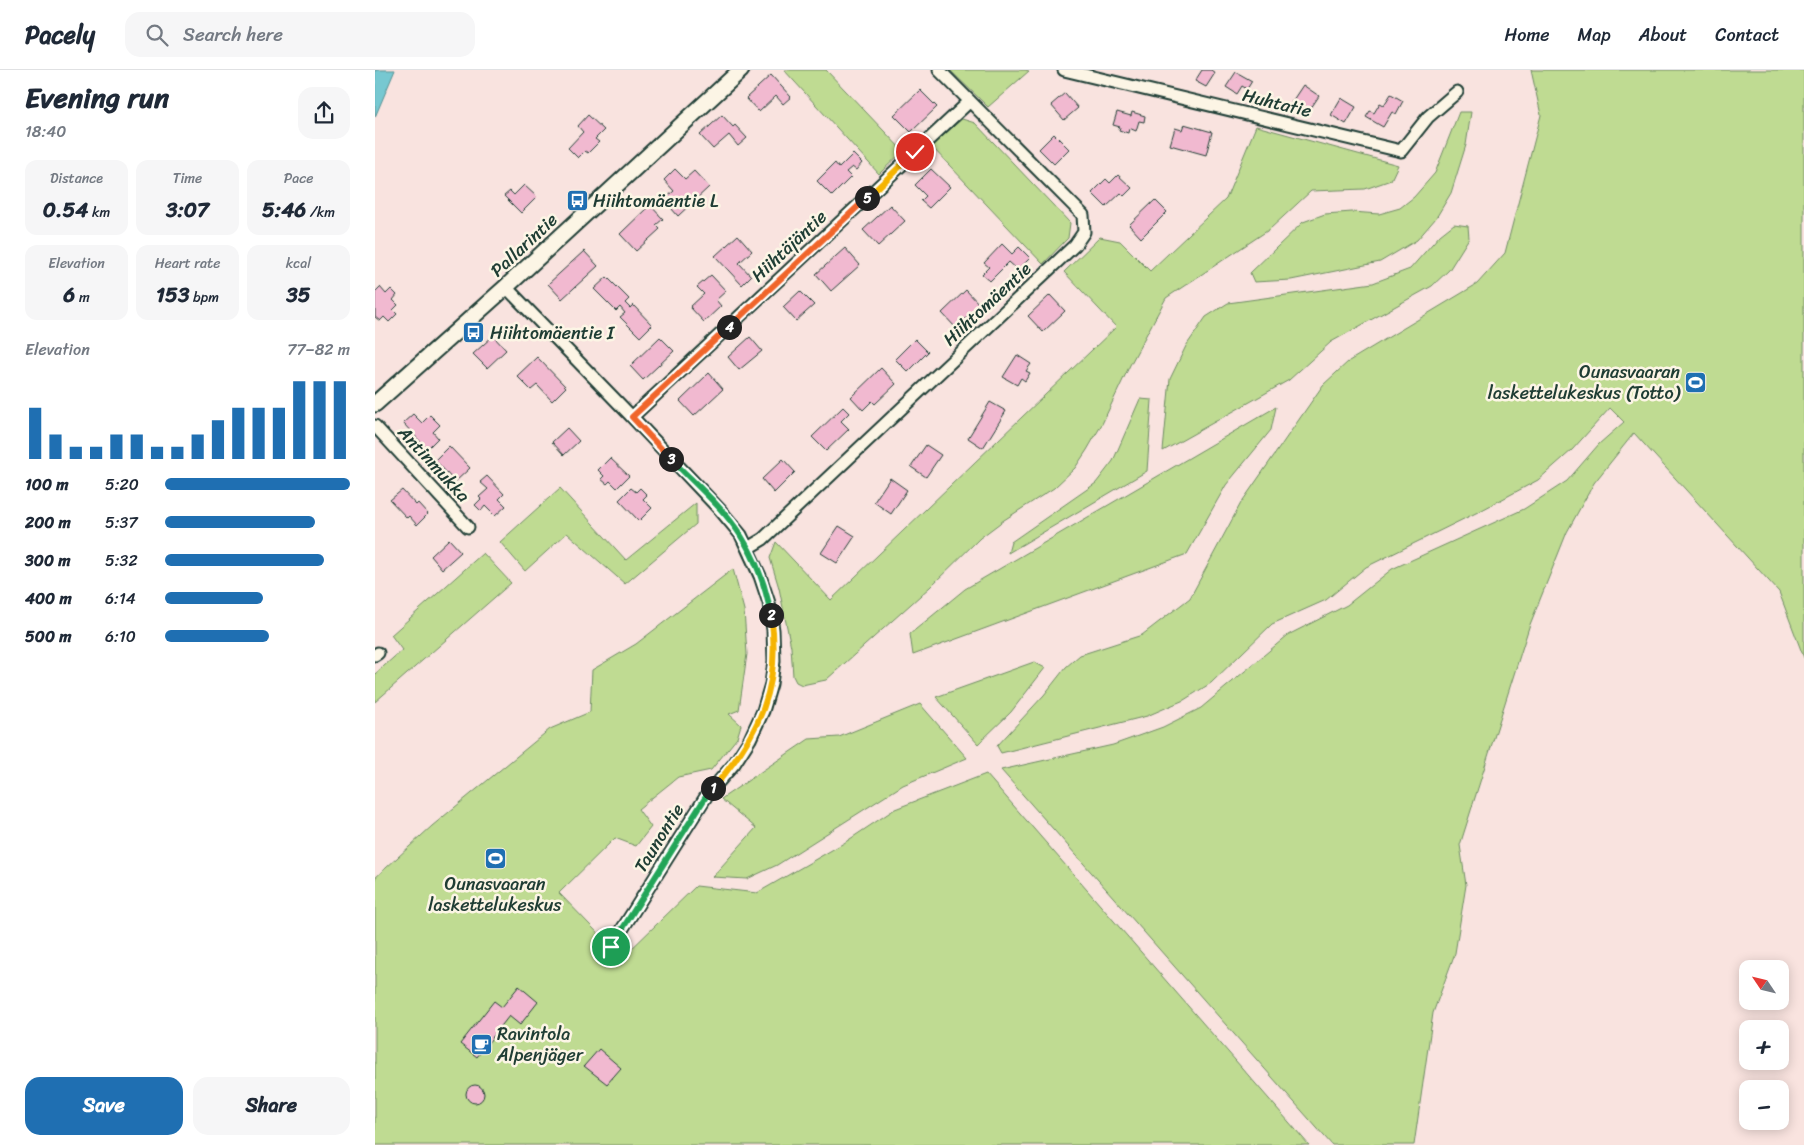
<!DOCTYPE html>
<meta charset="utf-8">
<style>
body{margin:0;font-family:Sriracha,sans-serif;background:#f6f6f7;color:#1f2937;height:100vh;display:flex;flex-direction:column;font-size:19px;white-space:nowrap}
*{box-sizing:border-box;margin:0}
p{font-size:16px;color:#747a83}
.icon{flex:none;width:28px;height:28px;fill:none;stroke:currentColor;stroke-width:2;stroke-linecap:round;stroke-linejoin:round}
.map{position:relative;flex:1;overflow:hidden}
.drawer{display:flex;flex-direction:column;background:#fff;width:375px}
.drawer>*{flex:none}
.needle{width:32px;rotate:305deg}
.fabs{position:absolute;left:1364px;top:890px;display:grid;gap:10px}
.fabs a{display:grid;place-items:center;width:50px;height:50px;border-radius:10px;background:#fff;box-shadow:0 2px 12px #0003;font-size:25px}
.pin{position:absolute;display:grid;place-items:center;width:42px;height:42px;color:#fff;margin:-21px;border:2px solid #fff;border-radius:50%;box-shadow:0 1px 5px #0007}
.km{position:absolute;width:25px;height:25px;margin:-12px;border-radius:50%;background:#222;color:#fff;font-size:14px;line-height:25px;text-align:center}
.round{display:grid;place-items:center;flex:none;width:52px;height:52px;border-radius:15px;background:#f6f6f7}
.headline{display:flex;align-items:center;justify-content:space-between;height:85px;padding:0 25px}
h1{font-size:28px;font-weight:800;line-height:38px}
.metrics{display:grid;grid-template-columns:repeat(3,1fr);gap:8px;height:85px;padding:5px 25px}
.metrics div{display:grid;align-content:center;border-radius:12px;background:#f6f6f7;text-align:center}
.metrics b{font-size:21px;font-weight:800}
.metrics small{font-size:14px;font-weight:400}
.metrics p{font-size:14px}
.chart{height:140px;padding:10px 25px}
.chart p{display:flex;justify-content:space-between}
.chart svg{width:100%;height:90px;margin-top:5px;stroke:#1f6fb2;stroke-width:6}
.action{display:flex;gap:10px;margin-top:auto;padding:10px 25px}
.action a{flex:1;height:58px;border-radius:15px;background:#1f6fb2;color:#fff;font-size:20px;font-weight:800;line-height:58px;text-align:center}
.action a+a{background:#f6f6f7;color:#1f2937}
ul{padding:0 25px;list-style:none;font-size:16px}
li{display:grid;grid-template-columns:80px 60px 1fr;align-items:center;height:38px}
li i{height:12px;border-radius:6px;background:#1f6fb2}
header{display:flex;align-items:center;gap:30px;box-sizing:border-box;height:70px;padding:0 25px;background:#fff;border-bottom:1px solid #e0e1e3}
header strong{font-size:24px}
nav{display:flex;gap:28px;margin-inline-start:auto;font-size:18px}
.search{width:350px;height:45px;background:#f6f6f7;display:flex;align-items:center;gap:12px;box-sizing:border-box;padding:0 18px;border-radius:15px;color:#747a83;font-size:19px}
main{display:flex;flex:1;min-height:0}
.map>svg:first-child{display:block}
.green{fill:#bfdb92;stroke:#6f8c63}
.water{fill:#77c8d1;stroke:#549092}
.building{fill:#f1b9d0;stroke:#1f3d34}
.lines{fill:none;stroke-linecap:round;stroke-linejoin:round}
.minor-casing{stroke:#1f3d34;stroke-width:15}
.tertiary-casing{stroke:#1f3d34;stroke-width:19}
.minor{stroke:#fcf5e5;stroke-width:11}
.tertiary{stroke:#fcf5e5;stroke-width:15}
.split-1-casing{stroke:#fff;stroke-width:10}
.split-2-casing{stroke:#fff;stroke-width:10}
.split-3-casing{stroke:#fff;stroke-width:10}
.split-4-casing{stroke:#fff;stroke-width:10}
.split-5-casing{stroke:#fff;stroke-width:10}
.split-6-casing{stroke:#fff;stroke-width:10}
.split-1{stroke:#22a559;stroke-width:6}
.split-2{stroke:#f5b400;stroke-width:6}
.split-3{stroke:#22a559;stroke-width:6}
.split-4{stroke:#f0652b;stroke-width:6}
.split-5{stroke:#f0652b;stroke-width:6}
.split-6{stroke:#f5b400;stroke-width:6}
.labels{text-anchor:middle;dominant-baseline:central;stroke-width:5;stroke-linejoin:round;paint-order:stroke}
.street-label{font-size:18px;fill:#1f3d34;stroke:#fcf5e5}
.poi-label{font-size:18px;fill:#1f3d34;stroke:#fcf5e5;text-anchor:start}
</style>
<header>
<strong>Pacely</strong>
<div class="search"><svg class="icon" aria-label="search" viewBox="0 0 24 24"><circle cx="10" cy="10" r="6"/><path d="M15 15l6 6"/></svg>Search here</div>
<nav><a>Home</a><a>Map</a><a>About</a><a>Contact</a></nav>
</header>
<main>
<section class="drawer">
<div class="headline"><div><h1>Evening run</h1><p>18:40</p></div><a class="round"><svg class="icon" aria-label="share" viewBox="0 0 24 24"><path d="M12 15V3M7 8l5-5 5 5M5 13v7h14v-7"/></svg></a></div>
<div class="metrics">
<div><p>Distance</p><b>0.54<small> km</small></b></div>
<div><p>Time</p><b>3:07</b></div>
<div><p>Pace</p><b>5:46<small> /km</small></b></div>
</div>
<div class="metrics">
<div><p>Elevation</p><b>6<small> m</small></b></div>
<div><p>Heart rate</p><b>153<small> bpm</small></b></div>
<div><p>kcal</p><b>35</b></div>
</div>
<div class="chart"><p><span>Elevation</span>77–82 m</p>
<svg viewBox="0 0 160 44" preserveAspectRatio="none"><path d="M5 44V19M15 44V32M25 44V38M35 44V38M45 44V32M55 44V32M65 44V38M75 44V38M85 44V32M95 44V25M105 44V19M115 44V19M125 44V19M135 44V6M145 44V6M155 44V6"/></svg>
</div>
<ul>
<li><b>100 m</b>5:20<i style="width:100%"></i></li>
<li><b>200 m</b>5:37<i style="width:81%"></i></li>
<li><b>300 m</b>5:32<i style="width:86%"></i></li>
<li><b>400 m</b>6:14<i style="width:53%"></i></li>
<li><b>500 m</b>6:10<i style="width:56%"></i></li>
</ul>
<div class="action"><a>Save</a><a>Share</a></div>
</section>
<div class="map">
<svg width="1429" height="1075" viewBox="0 0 1429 1075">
<rect width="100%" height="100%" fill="#f9e3df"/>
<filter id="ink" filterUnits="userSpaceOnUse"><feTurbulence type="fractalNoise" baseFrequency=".02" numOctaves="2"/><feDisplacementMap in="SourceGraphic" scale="10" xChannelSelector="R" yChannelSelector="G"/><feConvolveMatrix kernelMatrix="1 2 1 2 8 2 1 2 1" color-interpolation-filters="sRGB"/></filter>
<g filter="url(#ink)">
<!-- green -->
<path class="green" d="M409,0H451L528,81L504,104Z
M575,0H650L654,1L613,37Z
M1156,0H1429V588L1404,522L1259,363L1219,413L1192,462L1154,557L1085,775L1091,815L1080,883L1058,943L1039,1075H957L626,700L738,675L788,657L826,638L913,565L972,535L1017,499L1149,439L1192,411L1224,374L1249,352L1235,338L1197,380L1163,410L1105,441L991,497L951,530L897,554L836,613L809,630L772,646L626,683L622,676L669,625L691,597L705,585L767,565L815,528L866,433L948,315L974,291L1102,214L1130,183L1166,45Z
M1084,42H1096L1091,75L1076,123L1061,148L1042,170L1005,192L916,210L879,212L875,203L928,152L950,144L977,142L1004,144L1025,138L1039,127L1060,103Z
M587,49L600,53L695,153L693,168L668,194L556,76Z
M881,56L1023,95L1016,110L990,119L936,121L895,159L791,228L755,295L727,354L712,380L700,398L679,418L629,450L605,468L555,517L451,610L427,615L421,612L418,606L416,577L404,518L395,488L401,472L456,530L741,257L689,202L725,167L745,171L775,201L851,129Z
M1079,154L1093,156L1094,168L1074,200L1057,216L956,272L914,310L788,381L795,309L811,276L831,247L853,233L998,213L1035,199L1065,165Z
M765,329L777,330L772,401L633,483L636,472L721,413L738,391Z
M901,337L896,360L851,415L812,484L538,585L535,564L590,519Z
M185,418L251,490L321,433V454L250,514L192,463L150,501L125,472Z
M108,483L136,513L0,632V604L27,580L16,565Z
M358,499L369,540L372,584L364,640L354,644L366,655L362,668L336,700L303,707L263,739L276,757L261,776L240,768L184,823L247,888L321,816L382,823L469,773L520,739L611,704L934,1075H0V808L57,756L175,659L215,642L217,600L261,574Z
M659,592L670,598L636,642L603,674L561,627Z
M545,634L592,688L528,715L402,795L372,809L337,807L381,758L346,729L434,669L464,667Z"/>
<!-- water -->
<path class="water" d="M0,0H20L0,47Z"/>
<!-- building -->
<path class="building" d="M827,0H836L840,3L831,17L820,11Z
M861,2L877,11L872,19L867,16L862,24L851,17Z
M396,5L416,27L408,34L401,26L384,42L371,28Z
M928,15L944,26L932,44L916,33Z
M545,20L562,37L536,62L519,45Z
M690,23L703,38L689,50L676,35Z
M1016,24L1028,31L1021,44L1017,42L1008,57L991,47L995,41L999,43L1005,33L1009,35Z
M966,28L981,37L971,54L956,45Z
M742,42L756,46L757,42L770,46L769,52L764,51L761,61L754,58L753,63L744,60L745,57L738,55Z
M213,45L229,60L220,69L224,72L213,83L210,81L203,88L193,78L208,62L203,56Z
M347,45L358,57L360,55L372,68L363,76L354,65L338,79L325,65Z
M809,54L837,62L831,85L795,75L800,58L807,60Z
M679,64L694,79L679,94L664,79Z
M478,84L487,93L481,100L477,97L471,102L476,107L457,126L442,111L460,93L464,98Z
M300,99L310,109L319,101L334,117L303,146L289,130L299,121L289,110Z
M556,99L575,117L554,138L546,131L551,126L540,115Z
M743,105L757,118L749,126L746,123L731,137L717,123L731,109L735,113Z
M149,115L162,127L146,143L129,126L135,121L139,125Z
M780,130L792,142L766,168L754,155Z
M275,135L288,149L281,155L285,159L261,181L245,164Z
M515,135L530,151L503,176L488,160Z
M363,165L377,181L364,193L376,206L367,215L340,186Z
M627,174L637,184L644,177L655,188L643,200L634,192L615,211L607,204L614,197L609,193Z
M470,178L485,195L456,221L441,204Z
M209,181L223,196L187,229L173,214Z
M336,205L351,221L341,230L346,236L329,252L315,237L329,224L322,217Z
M232,207L254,229L250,233L255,238L258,235L277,255L265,267L245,247L250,243L245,237L241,241L219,219Z
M5,217L11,224L16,219L22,225L18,230L23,235L18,240L22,244L14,252L9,247L5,251L0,247V222Z
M591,220L605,235L581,258L567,243Z
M425,221L439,235L421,251L408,237Z
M675,225L690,241L668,262L653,246Z
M118,266L131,280L112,298L98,284Z
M285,267L299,281L268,310L255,296Z
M375,267L387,281L364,300L353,287Z
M540,269L553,282L533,302L520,289Z
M642,285L656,294L651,301L655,303L650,311L646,308L642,315L628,307Z
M162,287L191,317L177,331L162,315L156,320L142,306Z
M506,298L521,314L500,334L497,331L488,340L476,327Z
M334,303L348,319L319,346L305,331Z
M615,332L631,341L608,378L593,368Z
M468,337L474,343L466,351L474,359L451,381L437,367Z
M38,344L47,353L55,345L65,355L58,362L63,368L52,379L28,353Z
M192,358L204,371L189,385L177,372Z
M551,375L566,385L551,407L536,397Z
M74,376L95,398L80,412L60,390Z
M235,388L254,406L242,418L235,411L232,414L226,409L229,406L223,400Z
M408,389L420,402L399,423L387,409Z
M112,406L129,424L124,429L131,436L120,446L110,436L106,441L100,435L106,429L104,427L113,419L105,412Z
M515,408L532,420L516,444L499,432Z
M256,418L261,422L265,418L272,425L268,429L277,438L264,451L244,430Z
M27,420L41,435L43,433L53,444L42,455L34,446L32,448L15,430Z
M464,456L480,466L462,493L446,483Z
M74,469L86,482L67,499L56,486Z
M144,916L163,932L145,955L134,946L102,987L85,974L119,931L127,937Z
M224,979L246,998L232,1014L209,996Z
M91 1024a9 9 0 1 1 18 0a9 9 0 1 1-18 0Z"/>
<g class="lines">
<defs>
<path id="minor" d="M689,0L1026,81L1053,47L1082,22
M131,217L257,347L346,441L366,465L385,506L394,533L398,560L399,591L396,614L388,641L375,669L359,694L332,725L236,877
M257,347L595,31
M0,356L93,457
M373,478L388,469L700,175L709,162L708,145L564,0
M0,585L3,583"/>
<path id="tertiary" d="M0,334L131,217L366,0"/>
</defs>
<!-- minor casing -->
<use href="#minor" class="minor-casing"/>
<!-- tertiary casing -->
<use href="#tertiary" class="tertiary-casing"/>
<!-- minor -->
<use href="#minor" class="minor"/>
<!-- tertiary -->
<use href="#tertiary" class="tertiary"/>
</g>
</g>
<g class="lines" filter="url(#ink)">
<defs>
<path id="split-1" d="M236,877L332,725L338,718"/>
<path id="split-2" d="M338,718C384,665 407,616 396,545"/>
<path id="split-3" d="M296,389C319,413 349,438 366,466C381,489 391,518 396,545"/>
<path id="split-4" d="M296,389L257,347L354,257"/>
<path id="split-5" d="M354,257L492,128"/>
<path id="split-6" d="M492,128L540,82"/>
</defs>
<!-- split-1 casing -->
<use href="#split-1" class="split-1-casing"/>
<!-- split-2 casing -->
<use href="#split-2" class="split-2-casing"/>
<!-- split-3 casing -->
<use href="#split-3" class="split-3-casing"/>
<!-- split-4 casing -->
<use href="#split-4" class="split-4-casing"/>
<!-- split-5 casing -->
<use href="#split-5" class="split-5-casing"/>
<!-- split-6 casing -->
<use href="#split-6" class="split-6-casing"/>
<!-- split-1 -->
<use href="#split-1" class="split-1"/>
<!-- split-2 -->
<use href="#split-2" class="split-2"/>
<!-- split-3 -->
<use href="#split-3" class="split-3"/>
<!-- split-4 -->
<use href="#split-4" class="split-4"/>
<!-- split-5 -->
<use href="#split-5" class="split-5"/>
<!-- split-6 -->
<use href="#split-6" class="split-6"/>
</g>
<!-- icons -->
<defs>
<symbol id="bus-square" viewBox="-11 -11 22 22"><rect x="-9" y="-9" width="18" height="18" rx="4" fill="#1f6fb2" stroke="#fcf5e5"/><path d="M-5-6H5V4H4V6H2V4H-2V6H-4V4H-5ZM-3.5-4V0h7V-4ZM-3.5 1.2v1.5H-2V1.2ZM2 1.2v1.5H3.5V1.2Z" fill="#fff"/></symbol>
<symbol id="stadium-square" viewBox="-11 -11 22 22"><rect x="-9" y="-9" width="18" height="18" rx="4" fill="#1f6fb2" stroke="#fcf5e5"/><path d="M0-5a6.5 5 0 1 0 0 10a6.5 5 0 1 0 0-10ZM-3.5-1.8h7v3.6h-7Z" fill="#fff"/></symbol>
<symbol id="cafe-square" viewBox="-11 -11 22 22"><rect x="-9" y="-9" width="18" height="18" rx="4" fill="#1f6fb2" stroke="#fcf5e5"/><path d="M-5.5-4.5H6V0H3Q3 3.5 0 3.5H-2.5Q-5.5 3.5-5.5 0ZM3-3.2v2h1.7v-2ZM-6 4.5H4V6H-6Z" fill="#fff"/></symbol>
</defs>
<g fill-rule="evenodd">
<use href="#bus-square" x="190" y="118" width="25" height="25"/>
<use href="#bus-square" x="86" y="250" width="25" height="25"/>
<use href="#stadium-square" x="1308" y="300" width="25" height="25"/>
<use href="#stadium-square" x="108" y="776" width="25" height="25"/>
<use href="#cafe-square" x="94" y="962" width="25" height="25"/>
</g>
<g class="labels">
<!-- street labels -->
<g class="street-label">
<text transform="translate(902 33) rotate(14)">Huhtatie</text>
<text transform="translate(149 175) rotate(-43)">Pallarintie</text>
<text transform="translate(414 176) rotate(-43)">Hiihtäjäntie</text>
<text transform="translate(612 234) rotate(-43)">Hiihtomäentie</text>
<text transform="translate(59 394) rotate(47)">Antinmukka</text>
<text transform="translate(284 768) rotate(-58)">Taunontie</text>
</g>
<!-- poi labels -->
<g class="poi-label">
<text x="218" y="131">Hiihtomäentie L</text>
<text x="115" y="263">Hiihtomäentie I</text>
<text x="1305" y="302" text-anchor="end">Ounasvaaran<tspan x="1305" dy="21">laskettelukeskus (Totto)</tspan></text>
<text x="120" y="814" text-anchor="middle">Ounasvaaran<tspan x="120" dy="21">laskettelukeskus</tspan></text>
<text x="122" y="964">Ravintola<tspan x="122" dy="21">Alpenjäger</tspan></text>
</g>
</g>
</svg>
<div class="fabs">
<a><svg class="needle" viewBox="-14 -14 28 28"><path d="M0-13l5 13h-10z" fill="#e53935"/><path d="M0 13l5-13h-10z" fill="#747a83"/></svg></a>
<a>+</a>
<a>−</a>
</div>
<div class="pin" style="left:236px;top:877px;background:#1e9e55"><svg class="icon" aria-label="arrive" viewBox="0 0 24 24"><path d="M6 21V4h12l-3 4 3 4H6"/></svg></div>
<div class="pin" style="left:540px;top:82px;background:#d93025"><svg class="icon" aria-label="check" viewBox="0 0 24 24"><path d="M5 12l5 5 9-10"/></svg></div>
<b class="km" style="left:338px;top:718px">1</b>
<b class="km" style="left:396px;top:545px">2</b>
<b class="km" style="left:296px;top:389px">3</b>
<b class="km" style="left:354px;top:257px">4</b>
<b class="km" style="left:492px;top:128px">5</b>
</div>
</main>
